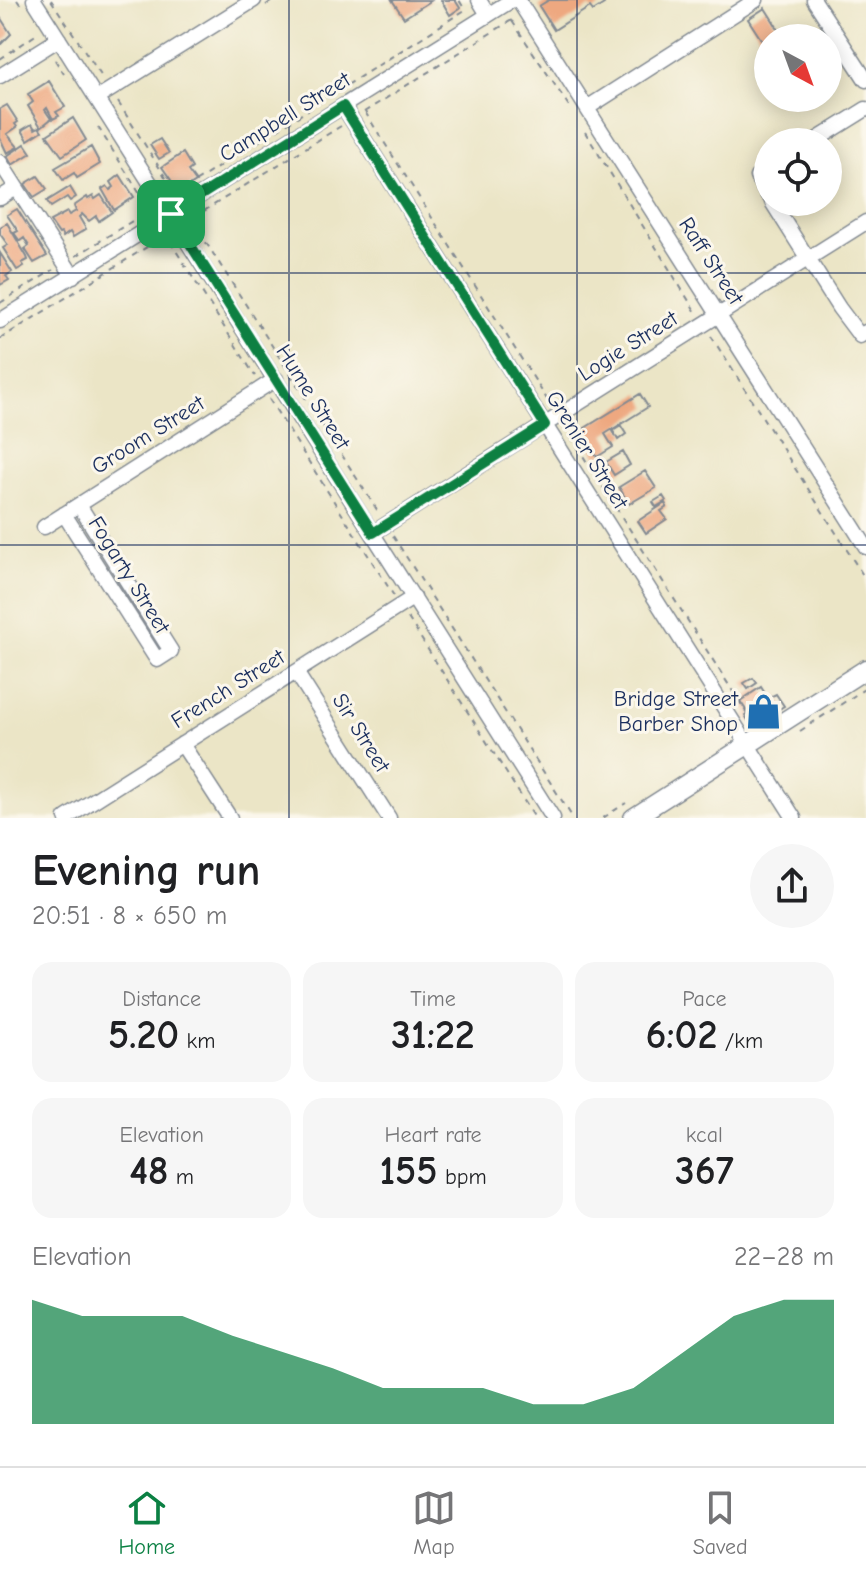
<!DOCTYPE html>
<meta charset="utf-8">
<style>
body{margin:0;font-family:"Comic Neue",sans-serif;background:#f6f6f6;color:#202124;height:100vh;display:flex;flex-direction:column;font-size:30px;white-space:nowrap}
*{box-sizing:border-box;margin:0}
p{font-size:26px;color:#757577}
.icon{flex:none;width:44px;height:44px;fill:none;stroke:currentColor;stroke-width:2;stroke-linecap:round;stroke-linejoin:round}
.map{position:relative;height:818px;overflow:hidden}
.panel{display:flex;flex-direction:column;background:#fff;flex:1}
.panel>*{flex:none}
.needle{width:52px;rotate:139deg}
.tools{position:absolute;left:754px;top:24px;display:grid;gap:16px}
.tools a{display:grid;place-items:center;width:88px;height:88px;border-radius:50%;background:#fff;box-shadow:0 4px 20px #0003;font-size:40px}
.pin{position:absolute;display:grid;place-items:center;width:68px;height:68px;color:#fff;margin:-34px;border-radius:16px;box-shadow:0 4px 12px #0006}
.round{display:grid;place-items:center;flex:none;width:84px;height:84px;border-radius:42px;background:#f6f6f6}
.headline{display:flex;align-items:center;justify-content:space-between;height:136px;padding:0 32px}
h1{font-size:44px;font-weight:700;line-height:60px}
.metrics{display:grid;grid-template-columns:repeat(3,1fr);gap:12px;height:136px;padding:8px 32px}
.metrics div{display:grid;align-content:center;border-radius:20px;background:#f6f6f6;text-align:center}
.metrics b{font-size:40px;font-weight:700}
.metrics small{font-size:22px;font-weight:400}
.metrics p{font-size:22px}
.chart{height:224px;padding:16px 32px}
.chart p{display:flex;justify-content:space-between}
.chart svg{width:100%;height:144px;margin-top:8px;fill:#0b8043;opacity:.7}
.menu{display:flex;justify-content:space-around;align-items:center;height:112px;border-top:2px solid #e0e0e0;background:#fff;font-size:22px;color:#757577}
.menu a{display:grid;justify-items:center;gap:4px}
.menu .on{color:#0b8043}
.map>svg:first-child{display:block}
.building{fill:#eea880}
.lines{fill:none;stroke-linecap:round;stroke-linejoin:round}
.minor-casing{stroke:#838a92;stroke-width:17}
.major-casing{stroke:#838a92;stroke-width:21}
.path{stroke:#838a92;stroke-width:2;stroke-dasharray:6 6;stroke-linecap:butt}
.minor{stroke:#fff;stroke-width:14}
.major{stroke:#fff;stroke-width:18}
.route-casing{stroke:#fff;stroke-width:16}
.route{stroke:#0b8043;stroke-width:10}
.grid{fill:none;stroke:#1b2f5e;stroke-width:2;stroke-opacity:0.55}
.labels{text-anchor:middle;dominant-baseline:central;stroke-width:6;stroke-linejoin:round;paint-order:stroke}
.street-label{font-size:22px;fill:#1b2f5e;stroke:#fbf7ec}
.poi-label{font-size:22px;fill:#1b2f5e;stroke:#fbf7ec;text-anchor:end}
</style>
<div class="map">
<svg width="866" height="818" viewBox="0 0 866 818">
<rect width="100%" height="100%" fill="#fbf7ec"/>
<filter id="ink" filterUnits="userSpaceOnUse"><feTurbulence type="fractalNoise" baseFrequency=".0125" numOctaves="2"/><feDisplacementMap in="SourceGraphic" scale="16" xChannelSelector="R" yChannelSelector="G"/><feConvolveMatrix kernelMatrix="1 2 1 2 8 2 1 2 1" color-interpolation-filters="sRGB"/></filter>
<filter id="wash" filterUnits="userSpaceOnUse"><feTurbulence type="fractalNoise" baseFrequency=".006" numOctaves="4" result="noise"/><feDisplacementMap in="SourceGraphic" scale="32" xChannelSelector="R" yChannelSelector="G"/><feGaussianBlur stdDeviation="1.8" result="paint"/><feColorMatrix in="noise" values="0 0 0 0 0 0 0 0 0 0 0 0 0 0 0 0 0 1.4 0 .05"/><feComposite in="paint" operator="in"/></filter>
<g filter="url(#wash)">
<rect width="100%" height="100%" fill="#ebe5c6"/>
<g id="blocks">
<!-- building -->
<path class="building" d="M392,0H432L404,18Z
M441,0H455L460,8L450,15Z
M549,0H602L604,4L593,11L590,7L554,30L539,6Z
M765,8L784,38H768V50L748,19Z
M0,17L11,34L0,45Z
M49,81L65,107L56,112L59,116L53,119L47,108L45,110L51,119L41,127L28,106L33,102L28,94Z
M7,105L18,122L15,124L17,127L7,134L18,147L7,153L0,138V109Z
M73,118L86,140L62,156L47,135Z
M32,124L35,129L39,127L42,131L28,140L22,130Z
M160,139L169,153L159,159L150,145Z
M25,144L31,153L12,165L7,156Z
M91,147L100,164L77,178L74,173L63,180L55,168Z
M183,153L192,168L188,171L196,182L177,194L168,182L171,180L162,167Z
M120,175L134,197L114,210L102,189L107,186L110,190L114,187L111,182Z
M38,176L47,189L34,197L25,184Z
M70,187L76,197L70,201L67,197L51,207L47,201Z
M101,195L112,212L99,221L96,216L89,221L82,214L79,217L86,229L73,237L70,232L63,237L61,233L59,234L50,221L67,212L69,215L76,211L74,206L87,197L88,199L93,196L95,199Z
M17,209L47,256L34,263L25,249L29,246L24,238L20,241L14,233L18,231L7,215Z
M7,223L27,257L28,260L22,263L24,266L17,270L3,248L8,245L0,234V227Z
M0,253L12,272L6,276L9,280L0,285Z
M640,394L648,407L605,434L613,447L597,457L580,431Z
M621,426L626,434L618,440L613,431Z
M623,452L630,465L614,475L606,462Z
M645,471L656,488L629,504L619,487Z
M663,496L666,501L656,507L653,502Z
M665,503L667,507L661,511L667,519L646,533L638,521Z
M753,678L757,683L748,689L744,683Z
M761,687L768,698L776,694L784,706L757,723L749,722L745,715L748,713L740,701Z"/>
</g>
</g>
<g filter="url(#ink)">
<use href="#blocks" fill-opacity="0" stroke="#838a92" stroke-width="2"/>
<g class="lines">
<defs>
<path id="minor" d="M34,0L553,818
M479,0L488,15
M518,0L866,547
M814,0L866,80
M0,76L59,39
M97,98L254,0
M343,106L794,818
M587,108L756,0
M813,142L866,109
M0,162L73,276
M768,170L757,177L768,195
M0,198L16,188
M772,202L839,308L860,336L866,332
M0,321L512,0
M64,514L157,660L171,651L79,505
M44,527L276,379
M373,533L866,222
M296,672L389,818
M182,744L230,818
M66,818L414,597"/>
<path id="major" d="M633,818L866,669"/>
</defs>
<!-- minor casing -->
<use href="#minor" class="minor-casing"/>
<!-- major casing -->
<use href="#major" class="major-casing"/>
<!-- path -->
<path class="path" d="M17,0L22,7
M51,0L104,80
M266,5L274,0
M512,21L569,106
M0,59L37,34
M55,60L64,74
M118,102L176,194L465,10L459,0
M364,112L515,18
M365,112L550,404
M341,126L191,219L379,513
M98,127L150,210
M585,132L697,314
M76,256L145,213
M0,303L53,270
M711,336L866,580
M0,339L166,235L255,376
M269,399L394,596
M564,426L753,723
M393,536L573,818
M408,618L535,818
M800,731L866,688
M603,818L626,803"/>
<!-- minor -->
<use href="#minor" class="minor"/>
<!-- major -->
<use href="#major" class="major"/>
</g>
</g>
<g class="lines" filter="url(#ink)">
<defs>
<path id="route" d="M343,106L545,425L373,533L171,214Z"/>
</defs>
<!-- route casing -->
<use href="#route" class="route-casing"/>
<!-- route -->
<use href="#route" class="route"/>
</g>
<!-- grid -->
<path class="grid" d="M289,0V818M577,0V818M0,273H866M0,545H866"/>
<!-- icons -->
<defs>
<symbol id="shop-bare" viewBox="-9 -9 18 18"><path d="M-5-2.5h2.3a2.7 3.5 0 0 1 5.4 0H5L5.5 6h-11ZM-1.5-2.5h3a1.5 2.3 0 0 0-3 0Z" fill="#1f6fb2" stroke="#fbf7ec" stroke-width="2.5" paint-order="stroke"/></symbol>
</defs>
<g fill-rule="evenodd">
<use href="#shop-bare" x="738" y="686" width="51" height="51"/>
</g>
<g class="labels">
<!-- street labels -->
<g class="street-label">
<text transform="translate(285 117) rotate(-32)">Campbell Street</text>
<text transform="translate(711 261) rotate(57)">Raff Street</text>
<text transform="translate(628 346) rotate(-32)">Logie Street</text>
<text transform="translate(313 397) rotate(58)">Hume Street</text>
<text transform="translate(148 435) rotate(-32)">Groom Street</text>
<text transform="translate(587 450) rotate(58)">Grenier Street</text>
<text transform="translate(129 575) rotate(58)">Fogarty Street</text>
<text transform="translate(228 689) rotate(-32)">French Street</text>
<text transform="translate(361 733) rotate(58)">Sir Street</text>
</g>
<!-- poi labels -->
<g class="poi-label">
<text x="738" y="699">Bridge Street<tspan x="738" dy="25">Barber Shop</tspan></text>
</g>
</g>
</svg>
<div class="tools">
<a><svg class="needle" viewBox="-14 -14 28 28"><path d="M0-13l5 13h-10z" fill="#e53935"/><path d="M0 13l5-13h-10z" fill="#757577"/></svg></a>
<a><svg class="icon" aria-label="locate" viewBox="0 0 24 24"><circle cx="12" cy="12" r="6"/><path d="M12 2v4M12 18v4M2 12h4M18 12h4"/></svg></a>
</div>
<div class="pin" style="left:171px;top:214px;background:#1e9e55"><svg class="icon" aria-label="arrive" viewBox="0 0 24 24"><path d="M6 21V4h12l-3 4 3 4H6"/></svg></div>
</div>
<section class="panel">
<div class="headline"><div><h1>Evening run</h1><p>20:51 · 8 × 650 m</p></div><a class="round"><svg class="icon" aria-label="share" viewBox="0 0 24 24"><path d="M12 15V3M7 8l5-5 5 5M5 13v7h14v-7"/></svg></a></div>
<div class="metrics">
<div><p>Distance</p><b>5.20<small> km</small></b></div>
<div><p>Time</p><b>31:22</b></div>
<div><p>Pace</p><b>6:02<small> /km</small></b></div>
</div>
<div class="metrics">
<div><p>Elevation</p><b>48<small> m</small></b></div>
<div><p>Heart rate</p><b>155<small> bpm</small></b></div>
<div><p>kcal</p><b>367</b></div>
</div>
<div class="chart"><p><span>Elevation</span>22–28 m</p>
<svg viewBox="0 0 160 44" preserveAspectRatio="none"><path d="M0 44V6L10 11L20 11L30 11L40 17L50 22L60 27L70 33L80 33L90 33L100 38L110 38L120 33L130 22L140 11L150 6L160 6V44z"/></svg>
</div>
</section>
<nav class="menu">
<a class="on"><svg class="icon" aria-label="home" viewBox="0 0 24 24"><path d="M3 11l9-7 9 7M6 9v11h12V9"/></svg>Home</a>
<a><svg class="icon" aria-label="map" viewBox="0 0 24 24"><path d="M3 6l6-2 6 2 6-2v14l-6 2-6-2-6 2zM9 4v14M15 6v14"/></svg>Map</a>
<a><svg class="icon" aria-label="saved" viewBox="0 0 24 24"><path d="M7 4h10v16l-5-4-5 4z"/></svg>Saved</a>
</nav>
